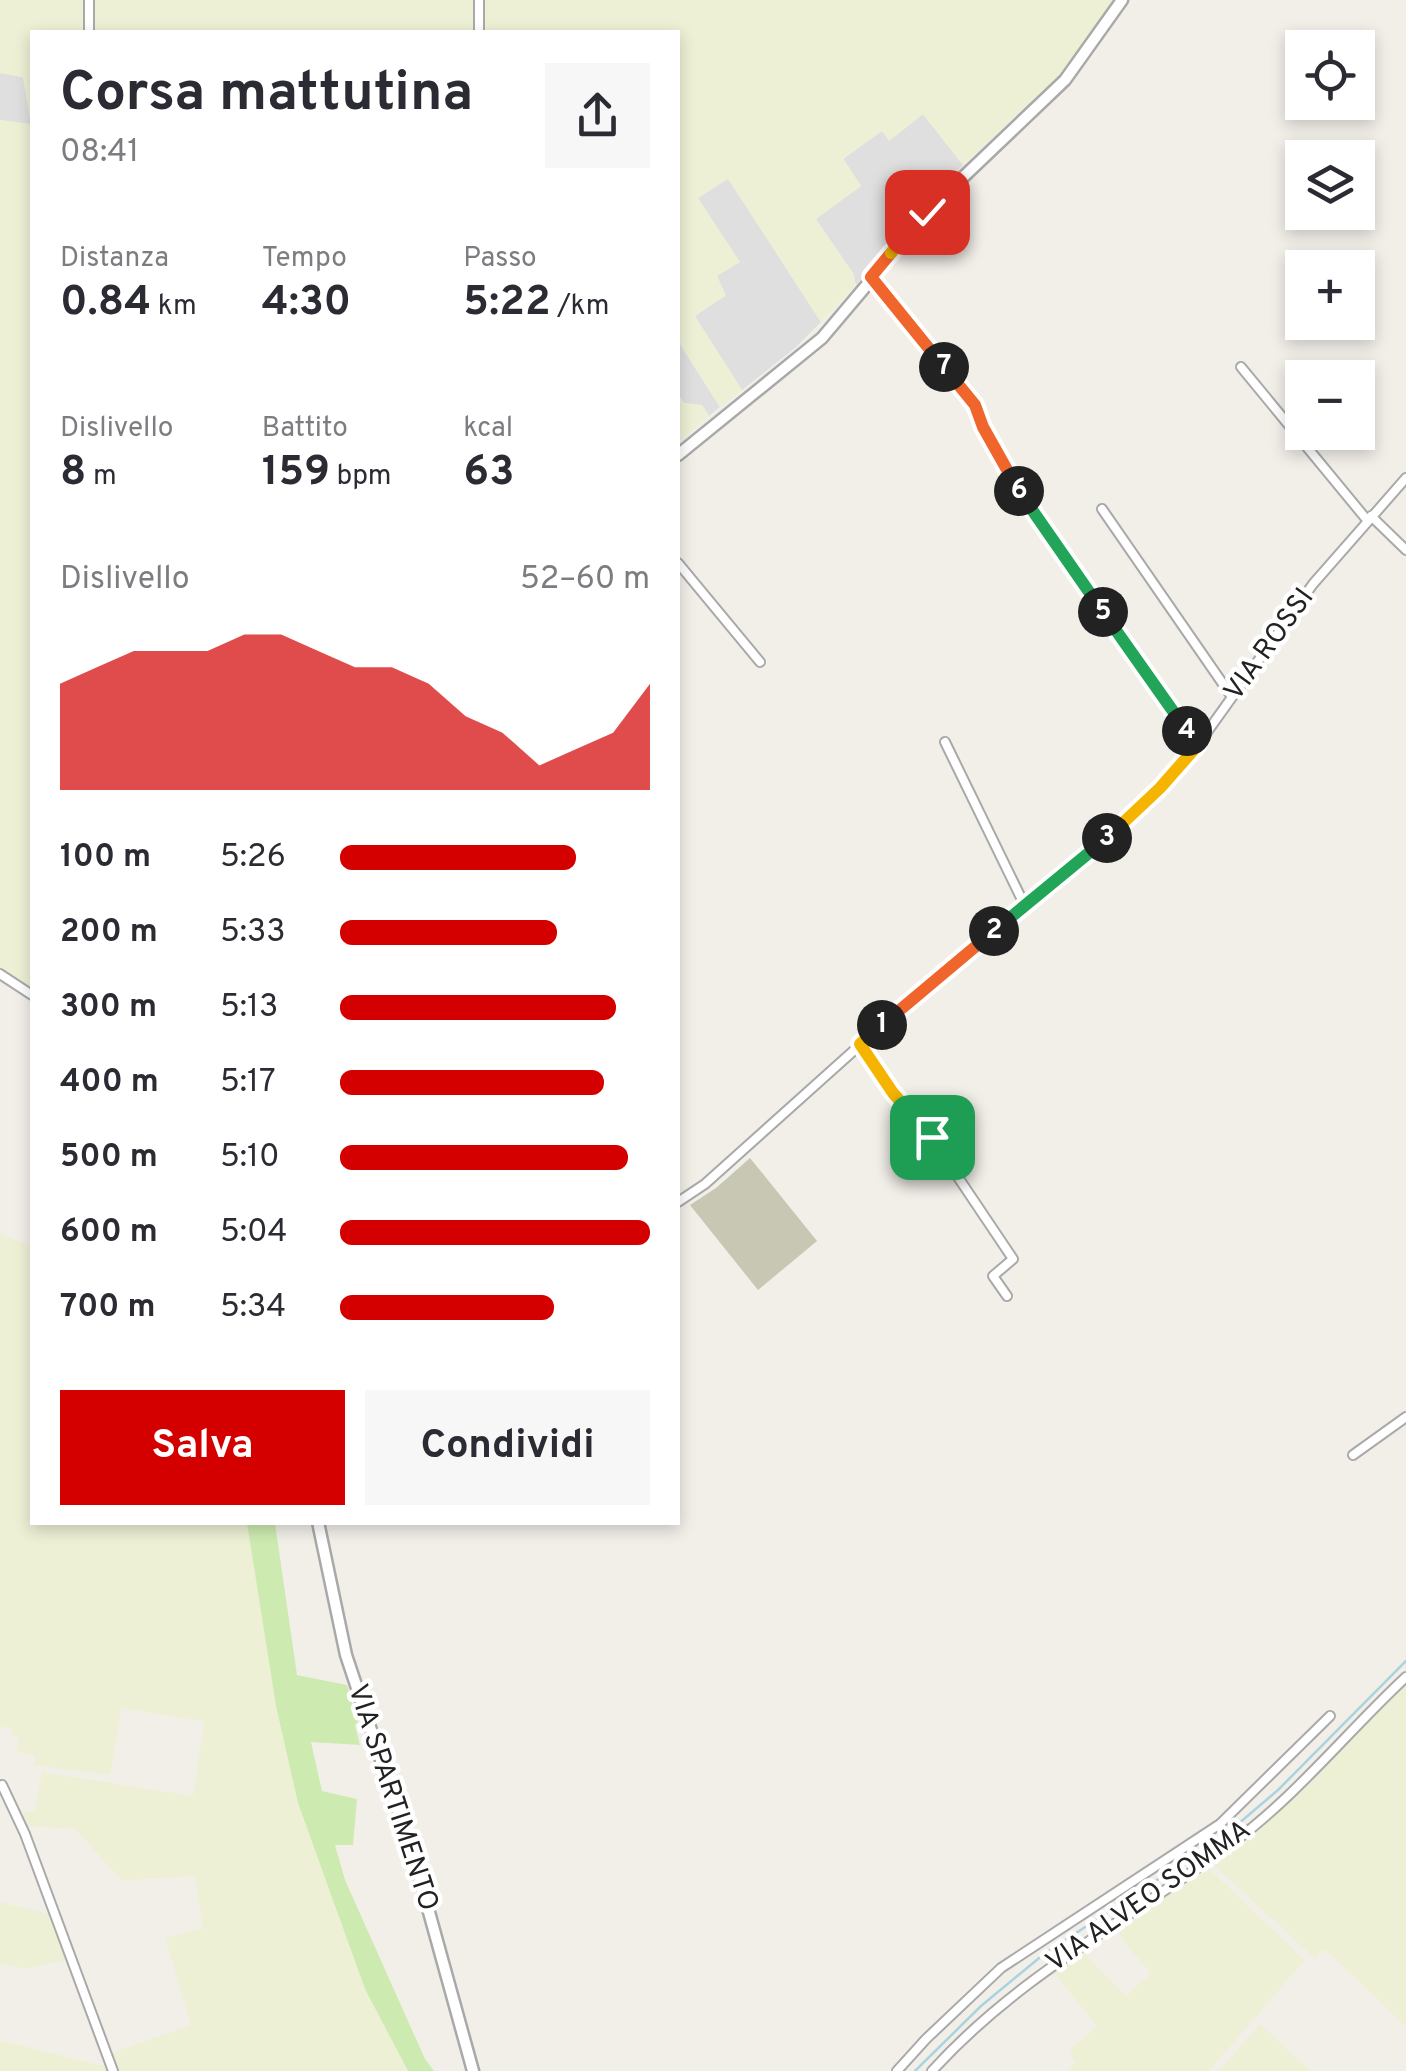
<!DOCTYPE html>
<html lang="it">
<meta charset="utf-8">
<style>
body{margin:0;font-family:Overpass,sans-serif;background:#f7f7f7;color:#2b2b33;height:100vh;display:flex;flex-direction:column;font-size:38px;white-space:nowrap}
*{box-sizing:border-box;margin:0}
p{font-size:32px;color:#7c7c81}
.icon{flex:none;width:55px;height:55px;fill:none;stroke:currentColor;stroke-width:2;stroke-linecap:round;stroke-linejoin:round}
.map{position:relative;flex:1;overflow:hidden}
.sheet{position:absolute;left:30px;top:30px;width:650px;height:1495px;display:flex;flex-direction:column;background:#fff;border-radius:0px;box-shadow:0 5px 15px #0003}
.sheet>*{flex:none}
.fabs{position:absolute;left:1285px;top:30px;display:grid;gap:20px}
.fabs a{display:grid;place-items:center;width:90px;height:90px;border-radius:0px;background:#fff;box-shadow:0 5px 15px #0003;font-size:50px}
.pin{position:absolute;display:grid;place-items:center;width:85px;height:85px;color:#fff;margin:-42px;border-radius:20px;box-shadow:0 5px 15px #0006}
.km{position:absolute;width:50px;height:50px;margin:-25px;border-radius:50%;background:#222;color:#fff;font-size:28px;line-height:50px;text-align:center}
.round{display:grid;place-items:center;flex:none;width:105px;height:105px;border-radius:0px;background:#f7f7f7}
.summary{display:flex;align-items:center;justify-content:space-between;height:170px;padding:0 30px}
h1{font-size:55px;font-weight:700;line-height:75px}
.metrics{display:grid;grid-template-columns:repeat(3,1fr);gap:15px;height:170px;padding:10px 30px}
.metrics div{display:grid;align-content:center}
.metrics b{font-size:42px;font-weight:700}
.metrics small{font-size:28px;font-weight:400}
.metrics p{font-size:28px}
.chart{height:280px;padding:20px 30px}
.chart p{display:flex;justify-content:space-between}
.chart svg{width:100%;height:180px;margin-top:10px;fill:#d40000;opacity:.7}
.button{display:flex;gap:20px;margin-top:auto;padding:20px 30px}
.button a{flex:1;height:115px;border-radius:0px;background:#d40000;color:#fff;font-size:40px;font-weight:700;line-height:115px;text-align:center}
.button a+a{background:#f7f7f7;color:#2b2b33}
ul{padding:0 30px;list-style:none;font-size:32px}
li{display:grid;grid-template-columns:160px 120px 1fr;align-items:center;height:75px}
li i{height:25px;border-radius:12px;background:#d40000}
.map>svg:first-child{display:block}
.residential{fill:#e0dfdf}
.construction{fill:#c7c7b4}
.farmland{fill:#eef0d5}
.grass{fill:#cdebb0}
.lines{fill:none;stroke-linecap:round;stroke-linejoin:round}
.stream{stroke:#aad3df;stroke-width:2.5}
.minor-casing{stroke:#a9a9a9;stroke-width:12}
.tertiary-casing{stroke:#a9a9a9;stroke-width:15}
.minor{stroke:#fff;stroke-width:8}
.tertiary{stroke:#fff;stroke-width:10}
.split-1-casing{stroke:#fff;stroke-width:20}
.split-2-casing{stroke:#fff;stroke-width:20}
.split-3-casing{stroke:#fff;stroke-width:20}
.split-4-casing{stroke:#fff;stroke-width:20}
.split-5-casing{stroke:#fff;stroke-width:20}
.split-6-casing{stroke:#fff;stroke-width:20}
.split-7-casing{stroke:#fff;stroke-width:20}
.split-8-casing{stroke:#fff;stroke-width:20}
.split-9-casing{stroke:#fff;stroke-width:20}
.split-1{stroke:#f5b400;stroke-width:12}
.split-2{stroke:#f0652b;stroke-width:12}
.split-3{stroke:#22a559;stroke-width:12}
.split-4{stroke:#f5b400;stroke-width:12}
.split-5{stroke:#22a559;stroke-width:12}
.split-6{stroke:#22a559;stroke-width:12}
.split-7{stroke:#f0652b;stroke-width:12}
.split-8{stroke:#f0652b;stroke-width:12}
.split-9{stroke:#f5b400;stroke-width:12}
.labels{text-anchor:middle;dominant-baseline:central;stroke-width:9;stroke-linejoin:round;paint-order:stroke}
.street-label{font-size:28px;fill:#222;stroke:#fff}
</style>
<div class="map">
<svg width="1406" height="2071" viewBox="0 0 1406 2071">
<rect width="100%" height="100%" fill="#f2efe9"/>
<!-- residential -->
<path class="residential" d="M0,73L23,77L32,125L0,120Z
M923,114L963,165L936,193H930L892,235L895,241L856,285L853,273L815,219L861,186L843,159L882,131L890,140Z
M728,178L821,322L795,348L742,390L694,316L725,296L717,276L698,198Z
M678,341L720,407L709,416L702,405L684,403L678,394Z"/>
<!-- construction -->
<path class="construction" d="M750,1158L817,1241L758,1290L690,1205L716,1188Z"/>
<!-- farmland -->
<path class="farmland" d="M0,0H476L477,32H32V993L0,973V120L31,124L23,77L0,73Z
M483,0H1112L1082,48L1061,73L963,165L923,114L889,141L882,131L843,158L861,186L816,219L853,273L856,285L821,322L728,179L698,198L740,262L717,276L726,295L695,316L742,390L720,407L678,341V32H483Z
M678,394L684,403L702,405L709,416L678,442Z
M0,1233L32,1247V1522L247,1523L276,1706L298,1803L365,1989L408,2071H117L111,2053L191,2025L165,1938L203,1928L195,1876L122,1881L75,1829L25,1826L22,1813L35,1811L42,1772L193,1796L204,1722L122,1708L110,1775L34,1765L35,1755L17,1752L19,1738L11,1736L12,1728L0,1727Z
M1406,1684V2027L1325,1949L1315,1959L1213,1864L1284,1805Z
M1207,1867L1305,1960L1209,2071H1068L1076,2063L1070,2055L1072,2048L1097,2026L1052,1970L1081,1950L1126,1996L1151,1973L1125,1944L1116,1927Z
M0,1902L50,1914L68,1959L28,1969L0,1964Z
M1260,2024L1311,2071H1219Z
M0,2040L108,2067L110,2071H0Z"/>
<!-- grass -->
<path class="grass" d="M247,1523H275L297,1675L347,1685L358,1722L355,1725L360,1745L311,1742L322,1791L357,1799L353,1845H335L345,1880L425,2059L434,2071H408L365,1989L298,1803L276,1706Z"/>
<g class="lines">
<!-- stream -->
<path class="stream" d="M915,2071L981,2006L1044,1954L1224,1836L1278,1790L1406,1661"/>
<defs>
<path id="minor" d="M89,32V0
M479,32V0
M871,277L975,405C1028,527 1121,636 1197,746
M1241,367L1367,520
M1102,509L1232,697
M1371,516L1406,550
M678,563L760,662
M945,742L1025,906
M0,974L32,995
M860,1045L893,1093L931,1137L1013,1259L993,1276L1007,1296
M678,1202L705,1184L860,1045L1118,829L1160,788L1197,746L1313,584L1406,478
M1353,1455L1406,1417
M2,1785L25,1834L113,2071
M897,2071L926,2039L1001,1968L1220,1824L1330,1716
M932,2071C1021,1973 1131,1919 1235,1841C1298,1794 1349,1730 1406,1677"/>
<path id="tertiary" d="M678,455L822,338L936,203L1065,80L1122,0
M318,1522L346,1655L416,1865L473,2071"/>
</defs>
<!-- minor casing -->
<use href="#minor" class="minor-casing"/>
<!-- tertiary casing -->
<use href="#tertiary" class="tertiary-casing"/>
<!-- minor -->
<use href="#minor" class="minor"/>
<!-- tertiary -->
<use href="#tertiary" class="tertiary"/>
</g>
<g class="lines">
<defs>
<path id="split-1" d="M882,1025L860,1044L893,1093L932,1137"/>
<path id="split-2" d="M882,1025L994,931"/>
<path id="split-3" d="M994,931L1107,838"/>
<path id="split-4" d="M1107,838L1160,788L1197,746L1187,731"/>
<path id="split-5" d="M1103,612L1187,731"/>
<path id="split-6" d="M1019,491L1103,612"/>
<path id="split-7" d="M944,367L975,405L983,427L1019,491"/>
<path id="split-8" d="M891,253L871,277L944,367"/>
<path id="split-9" d="M891,253L927,212"/>
</defs>
<!-- split-1 casing -->
<use href="#split-1" class="split-1-casing"/>
<!-- split-2 casing -->
<use href="#split-2" class="split-2-casing"/>
<!-- split-3 casing -->
<use href="#split-3" class="split-3-casing"/>
<!-- split-4 casing -->
<use href="#split-4" class="split-4-casing"/>
<!-- split-5 casing -->
<use href="#split-5" class="split-5-casing"/>
<!-- split-6 casing -->
<use href="#split-6" class="split-6-casing"/>
<!-- split-7 casing -->
<use href="#split-7" class="split-7-casing"/>
<!-- split-8 casing -->
<use href="#split-8" class="split-8-casing"/>
<!-- split-9 casing -->
<use href="#split-9" class="split-9-casing"/>
<!-- split-1 -->
<use href="#split-1" class="split-1"/>
<!-- split-2 -->
<use href="#split-2" class="split-2"/>
<!-- split-3 -->
<use href="#split-3" class="split-3"/>
<!-- split-4 -->
<use href="#split-4" class="split-4"/>
<!-- split-5 -->
<use href="#split-5" class="split-5"/>
<!-- split-6 -->
<use href="#split-6" class="split-6"/>
<!-- split-7 -->
<use href="#split-7" class="split-7"/>
<!-- split-8 -->
<use href="#split-8" class="split-8"/>
<!-- split-9 -->
<use href="#split-9" class="split-9"/>
</g>
<g class="labels">
<!-- street labels -->
<g class="street-label">
<text transform="translate(1270 645) rotate(-54)">VIA ROSSI</text>
<text transform="translate(392 1798) rotate(72)">VIA SPARTIMENTO</text>
<text transform="translate(1149 1897) rotate(-35)">VIA ALVEO SOMMA</text>
</g>
</g>
</svg>
<div class="fabs">
<a><svg class="icon" aria-label="locate" viewBox="0 0 24 24"><circle cx="12" cy="12" r="6"/><path d="M12 2v4M12 18v4M2 12h4M18 12h4"/></svg></a>
<a><svg class="icon" aria-label="layers" viewBox="0 0 24 24"><path d="M12 4l9 5-9 5-9-5zM3 14l9 5 9-5"/></svg></a>
<a>+</a>
<a>−</a>
</div>
<div class="pin" style="left:932px;top:1137px;background:#1e9e55"><svg class="icon" aria-label="arrive" viewBox="0 0 24 24"><path d="M6 21V4h12l-3 4 3 4H6"/></svg></div>
<div class="pin" style="left:927px;top:212px;background:#d93025"><svg class="icon" aria-label="check" viewBox="0 0 24 24"><path d="M5 12l5 5 9-10"/></svg></div>
<b class="km" style="left:882px;top:1025px">1</b>
<b class="km" style="left:994px;top:931px">2</b>
<b class="km" style="left:1107px;top:838px">3</b>
<b class="km" style="left:1187px;top:731px">4</b>
<b class="km" style="left:1103px;top:612px">5</b>
<b class="km" style="left:1019px;top:491px">6</b>
<b class="km" style="left:944px;top:367px">7</b>
<section class="sheet">
<div class="summary"><div><h1>Corsa mattutina</h1><p>08:41</p></div><a class="round"><svg class="icon" aria-label="share" viewBox="0 0 24 24"><path d="M12 15V3M7 8l5-5 5 5M5 13v7h14v-7"/></svg></a></div>
<div class="metrics">
<div><p>Distanza</p><b>0.84<small> km</small></b></div>
<div><p>Tempo</p><b>4:30</b></div>
<div><p>Passo</p><b>5:22<small> /km</small></b></div>
</div>
<div class="metrics">
<div><p>Dislivello</p><b>8<small> m</small></b></div>
<div><p>Battito</p><b>159<small> bpm</small></b></div>
<div><p>kcal</p><b>63</b></div>
</div>
<div class="chart"><p><span>Dislivello</span>52–60 m</p>
<svg viewBox="0 0 160 44" preserveAspectRatio="none"><path d="M0 44V18L10 14L20 10L30 10L40 10L50 6L60 6L70 10L80 14L90 14L100 18L110 26L120 30L130 38L140 34L150 30L160 18V44z"/></svg>
</div>
<ul>
<li><b>100 m</b>5:26<i style="width:76%"></i></li>
<li><b>200 m</b>5:33<i style="width:70%"></i></li>
<li><b>300 m</b>5:13<i style="width:89%"></i></li>
<li><b>400 m</b>5:17<i style="width:85%"></i></li>
<li><b>500 m</b>5:10<i style="width:93%"></i></li>
<li><b>600 m</b>5:04<i style="width:100%"></i></li>
<li><b>700 m</b>5:34<i style="width:69%"></i></li>
</ul>
<div class="button"><a>Salva</a><a>Condividi</a></div>
</section>
</div>
